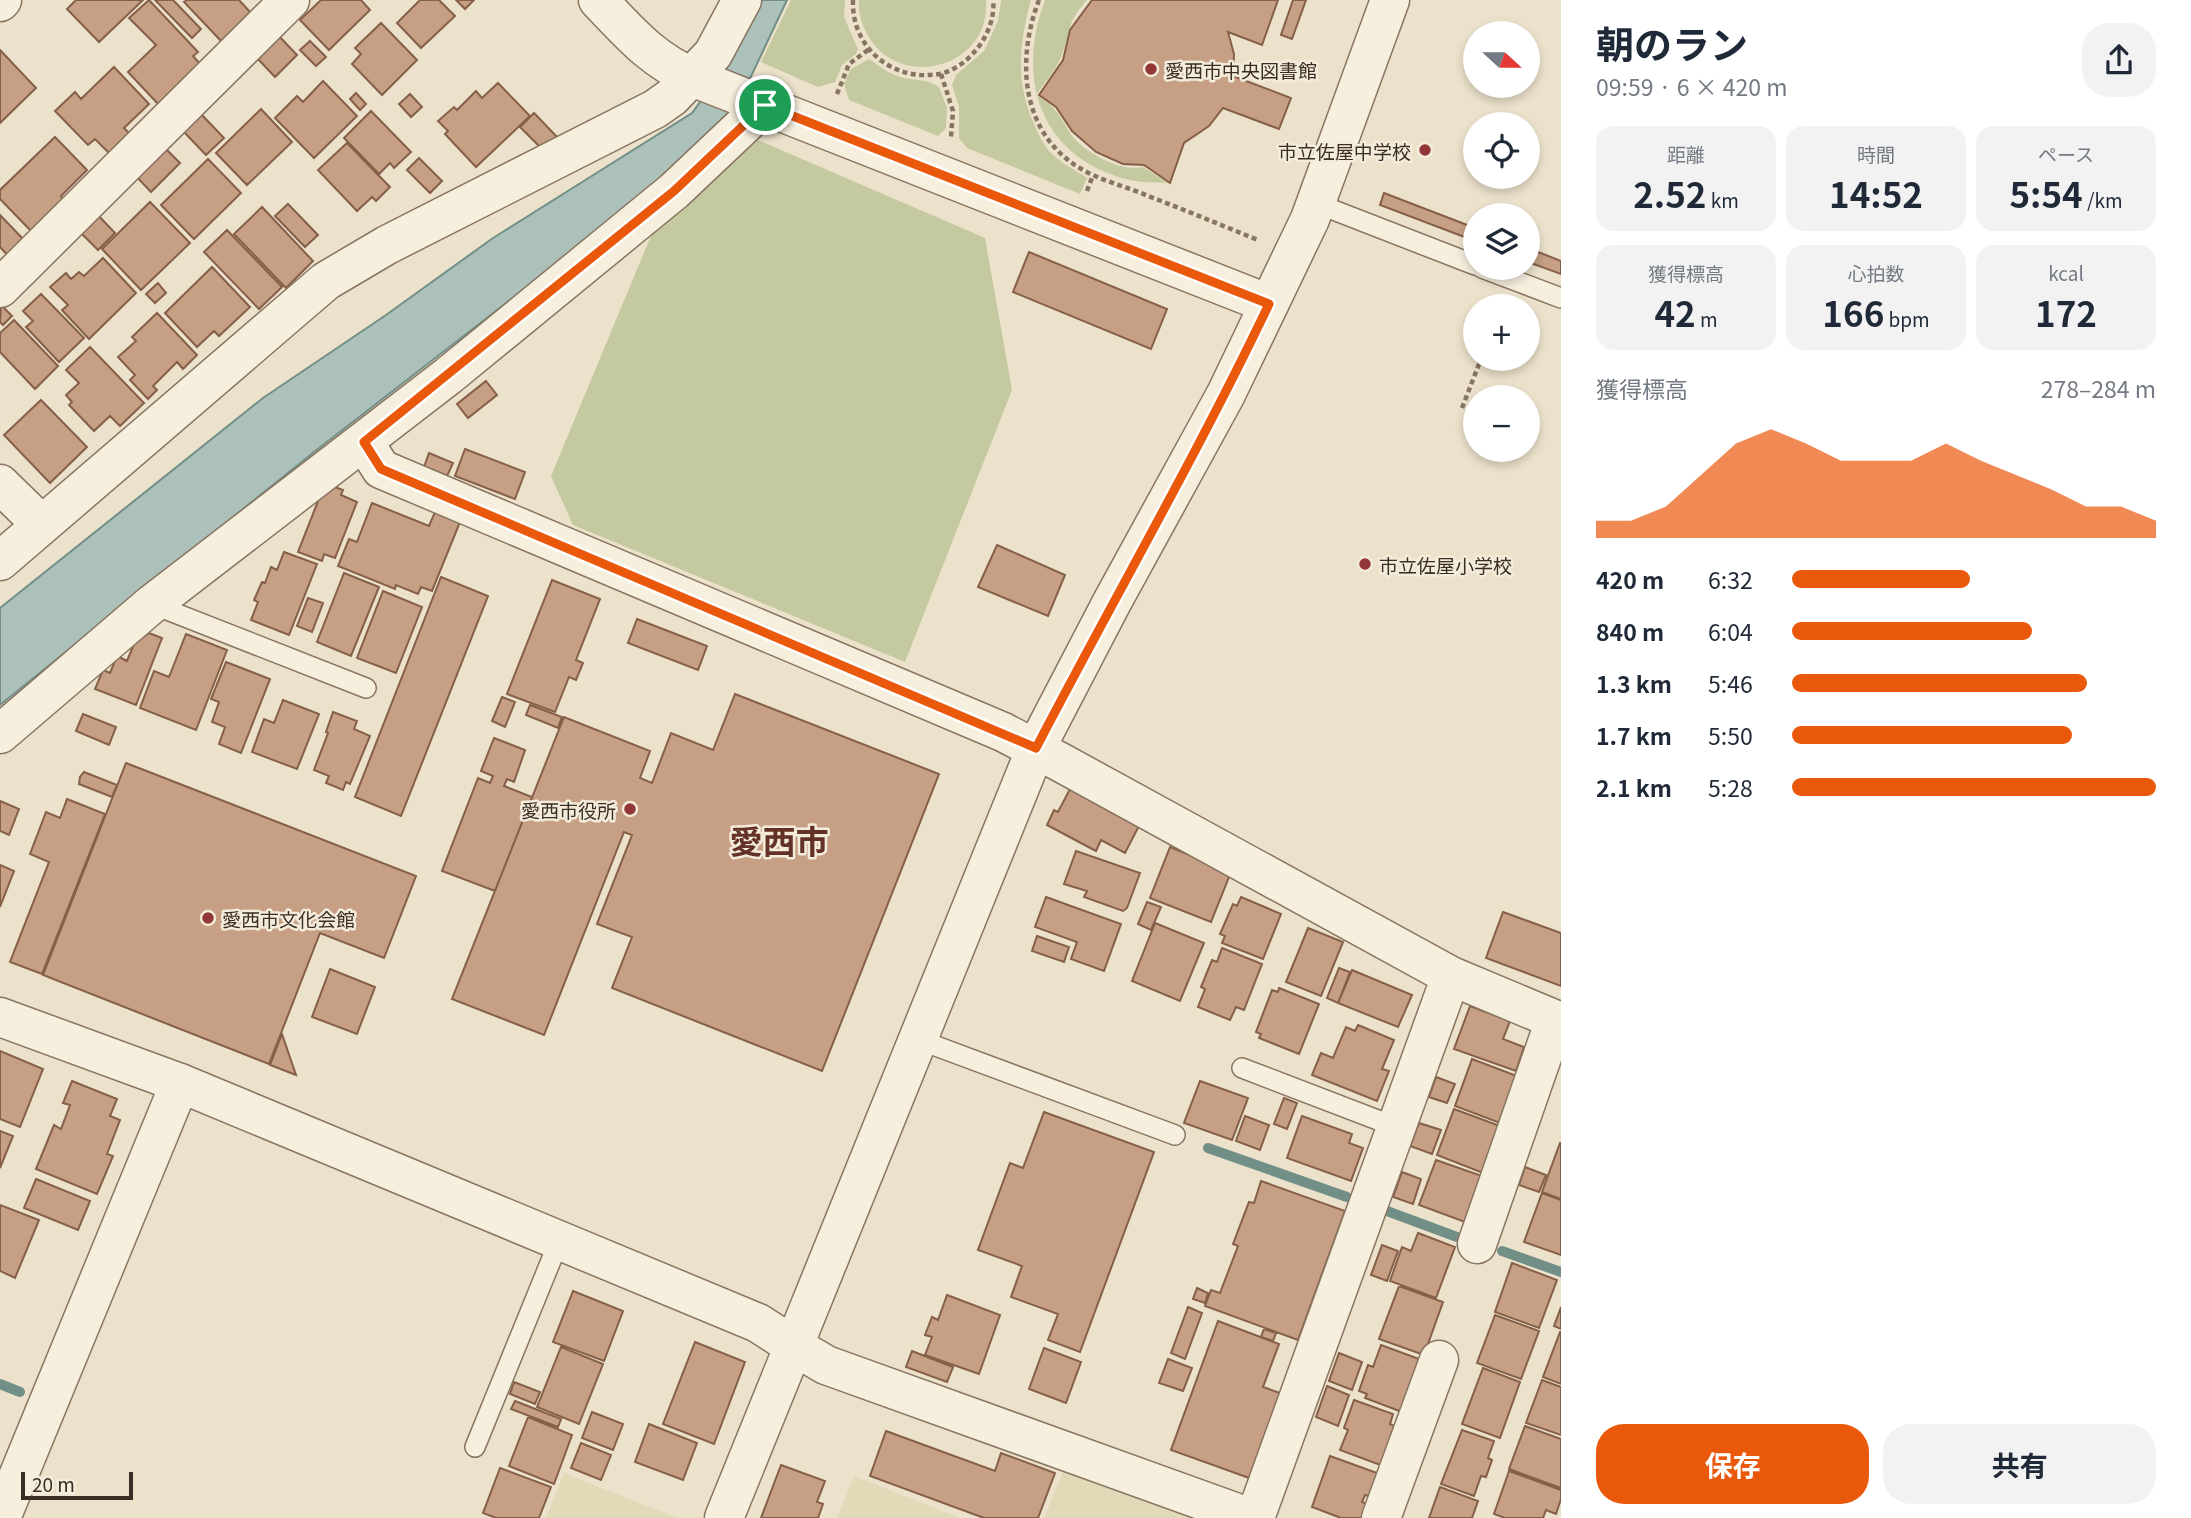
<!DOCTYPE html>
<html lang="ja">
<meta charset="utf-8">
<style>
body{margin:0;font-family:Georgia,"Noto Sans JP",serif;background:#f2f2f3;color:#1f2937;height:100vh;display:flex;flex-direction:column;font-size:26px;white-space:nowrap}
*{box-sizing:border-box;margin:0}
p{font-size:23px;color:#747a83}
.icon{flex:none;width:38px;height:38px;fill:none;stroke:currentColor;stroke-width:2;stroke-linecap:round;stroke-linejoin:round}
.map{position:relative;flex:1;overflow:hidden}
.drawer{display:flex;flex-direction:column;background:#fff;width:630px}
.drawer>*{flex:none}
.needle{width:46px;rotate:111deg}
.fabs{position:absolute;left:1463px;top:21px;display:grid;gap:14px}
.fabs a{display:grid;place-items:center;width:77px;height:77px;border-radius:50%;background:#fff;box-shadow:0 4px 10px #0003;font-size:35px}
.scale{position:absolute;left:21px;bottom:18px;width:112px;box-sizing:border-box;padding-left:7px;border:4px solid #3a2d23;border-top:0;font-size:19px;line-height:24px;white-space:nowrap;color:#3a2d23;-webkit-text-stroke:5px #f4ecdb;paint-order:stroke}
.pin{position:absolute;display:grid;place-items:center;width:60px;height:60px;color:#fff;margin:-30px;border:4px solid #fff;border-radius:50%;box-shadow:0 2px 7px #0007}
.round{display:grid;place-items:center;flex:none;width:74px;height:74px;border-radius:28px;background:#f2f2f3}
.headline{display:flex;align-items:center;justify-content:space-between;height:119px;padding:0 35px}
h1{font-size:38px;font-weight:700;line-height:52px}
.stats{display:grid;grid-template-columns:repeat(3,1fr);gap:10px;height:119px;padding:7px 35px}
.stats div{display:grid;align-content:center;border-radius:18px;background:#f2f2f3;text-align:center}
.stats b{font-size:35px;font-weight:700}
.stats small{font-size:19px;font-weight:400}
.stats p{font-size:19px}
.chart{height:196px;padding:14px 35px}
.chart p{display:flex;justify-content:space-between}
.chart svg{width:100%;height:126px;margin-top:7px;fill:#ea580c;opacity:.7}
.action{display:flex;gap:14px;margin-top:auto;padding:14px 35px}
.action a{flex:1;height:80px;border-radius:28px;background:#ea580c;color:#fff;font-size:28px;font-weight:700;line-height:80px;text-align:center}
.action a+a{background:#f2f2f3;color:#1f2937}
ul{padding:0 35px;list-style:none;font-size:23px}
li{display:grid;grid-template-columns:112px 84px 1fr;align-items:center;height:52px}
li i{height:18px;border-radius:9px;background:#ea580c}
main{display:flex;flex:1;min-height:0}
.map>svg:first-child{display:block}
.farmland{fill:#e1dab9}
.green{fill:#c5c9a0}
.water{fill:#abc1ba;stroke:#728f87;stroke-width:2}
.lines{fill:none;stroke-linecap:round;stroke-linejoin:round}
.stream{stroke:#728f87;stroke-width:10}
.building{fill:#c69f85;stroke:#855f48;stroke-width:2}
.service-casing{stroke:#887561;stroke-width:22}
.minor-casing{stroke:#887561;stroke-width:41}
.tertiary-casing{stroke:#887561;stroke-width:41}
.path{stroke:#887561;stroke-width:4.5;stroke-dasharray:5 3.5;stroke-linecap:butt}
.service{stroke:#f7efde;stroke-width:19}
.minor{stroke:#f7efde;stroke-width:38}
.tertiary{stroke:#f7efde;stroke-width:38}
.route-casing{stroke:#fff;stroke-width:14}
.route{stroke:#ea580c;stroke-width:9}
.poi-dot{fill:#923638;stroke:#f4ecdb;stroke-width:2.5}
.labels{text-anchor:middle;dominant-baseline:central;stroke-width:5;stroke-linejoin:round;paint-order:stroke}
.poi-label{font-size:19px;fill:#3a2d23;stroke:#f4ecdb;text-anchor:start}
.town-label{font-size:33px;font-weight:bold;fill:#633126;stroke:#f4ecdb}
</style>
<main>
<div class="map">
<svg width="1561" height="1518" viewBox="0 0 1561 1518">
<rect width="100%" height="100%" fill="#ece2cc"/>
<!-- farmland -->
<path class="farmland" d="M1065,1467L1210,1518H1044Z
M564,1473L677,1518H546Z
M854,1476L960,1518H837Z"/>
<!-- green -->
<path class="green" d="M791,0H845L844,17L858,49L856,54L842,65L835,82L818,87L761,62Z
M859,0H986C991,69 897,93 866,32C861,22 858,11 859,0Z
M1001,0H1031C1019,44 1015,84 1035,126C1039,135 1044,146 1051,153C1061,163 1075,170 1087,178L1080,194L967,148L959,138V107L952,85L956,75L984,51L998,21Z
M1045,0H1087C1066,23 1071,31 1061,57C1056,70 1044,83 1036,95C1042,99 1050,103 1054,109C1062,117 1066,128 1073,137C1088,154 1120,172 1143,167L1168,183C1155,182 1142,183 1130,180C1041,159 1015,80 1045,0Z
M869,59C879,66 888,73 900,77C913,81 927,78 939,87L947,108L946,128L938,136L849,100L844,84L851,69Z
M758,140L985,238L1012,390L905,662L573,525L551,476L653,231Z"/>
<!-- water -->
<path class="water" d="M761,0H787L738,104L719,133L505,304L314,452L0,705V608L263,398L386,315L493,238L692,113L734,55Z"/>
<g class="lines">
<!-- stream -->
<path class="stream" d="M1208,1148L1347,1197
M1387,1211L1457,1237
M1502,1251L1561,1272
M0,1384L20,1392"/>
</g>
<!-- building -->
<path class="building" d="M76,0H143L99,42L67,9Z
M149,0L198,52L193,56L201,65L159,105L128,72L156,45L129,18Z
M155,0H173L201,29L192,38Z
M187,0H239L251,13L222,42L184,2Z
M321,0H361L370,10L329,50L300,20Z
M420,0H439L455,16L421,48L397,23Z
M456,0H474L465,9Z
M1092,0H1278L1262,45L1228,32L1234,54L1233,76L1291,98L1279,129L1223,108L1209,126L1184,143L1170,183L1144,165L1123,164L1096,152L1072,131L1056,107L1039,95L1063,60L1070,30Z
M1293,0H1306L1292,39L1281,35Z
M381,23L417,60L382,95L352,64L361,54L355,48Z
M278,35L297,55L275,77L256,57Z
M310,41L326,57L316,66L300,50Z
M0,50L36,88L0,123Z
M114,67L149,104L124,128L131,135L111,155L95,139L88,145L55,111L75,92L81,99Z
M323,81L357,116L314,158L275,118L297,96L303,102Z
M498,83L530,116L476,167L445,134L448,131L438,121L454,107L457,110L476,91L482,98Z
M356,93L366,104L360,110L350,99Z
M410,94L422,107L411,117L399,104Z
M261,109L292,142L247,185L216,153Z
M371,111L411,152L394,168L390,163L379,174L344,138Z
M534,113L558,138L544,151L520,127Z
M201,114L224,138L206,155L183,131Z
M55,137L87,170L61,196L65,201L33,233L0,199V190Z
M347,143L390,187L376,201L372,197L357,211L318,170Z
M163,146L180,163L151,192L134,174Z
M419,158L442,181L430,193L407,170Z
M208,159L241,193L194,239L161,205Z
M1384,193L1475,228V241L1380,205Z
M150,202L190,243L141,290L102,249Z
M288,204L318,235L305,247L275,216Z
M262,207L313,261L286,288L234,234Z
M96,213L115,233L98,250L78,230Z
M0,215L27,243L11,259L0,247Z
M227,230L282,287L259,309L204,252Z
M1528,248L1561,261V274L1528,262Z
M1029,252L1167,309L1151,349L1013,292Z
M103,258L136,293L89,339L62,310L68,305L50,287L66,273L71,279L79,272L84,276Z
M212,267L250,307L219,336L214,331L197,347L165,313Z
M158,283L166,293L155,303L146,294Z
M41,294L84,338L59,362L26,327L33,321L23,311Z
M1,305L12,316L3,325L0,322Z
M157,313L197,355L183,369L177,362L153,386L157,390L148,399L130,380L135,375L118,357L136,341L132,337Z
M14,320L58,366L35,389L0,352V333Z
M90,347L144,403L120,426L110,416L94,431L69,405L72,402L66,395L79,383L66,370Z
M486,381L497,395L468,418L457,404Z
M1489,391L1502,396L1501,397H1487Z
M41,400L87,447L50,483L4,435Z
M465,449L525,472L515,499L455,476Z
M429,453L453,463L447,476L424,467Z
M330,485L343,490L341,495L357,502L335,558L324,554L322,561L298,552L322,491Z
M372,503L429,526L435,512L460,522L432,591L421,587L418,594L396,585L395,589L338,566L349,539L357,542Z
M997,545L1065,575L1048,616L978,587Z
M284,552L317,564L289,635L251,620L258,602L254,600L262,582L265,583L271,567L277,570Z
M344,573L379,587L351,656L317,642Z
M441,577L488,596L401,816L355,797Z
M552,580L600,599L576,660L583,663L576,680L569,677L555,712L507,694Z
M383,591L422,607L396,673L357,658Z
M308,598L323,603L312,632L297,626Z
M637,619L707,646L698,670L628,643Z
M149,633L162,638L136,705L95,689L103,670L110,673L117,656L127,661L134,644Z
M186,634L227,650L196,730L140,708L154,671L169,677Z
M226,662L270,679L241,753L219,744L225,727L212,722L219,702L211,699Z
M735,694L939,774L822,1071L612,988L632,937L597,924L632,835L624,832L544,1035L452,999L564,717L650,751L640,778L652,783L671,733L713,750Z
M502,697L515,702L505,727L492,721Z
M283,700L319,714L297,769L252,752L264,719L274,723Z
M530,705L562,717L558,728L526,715Z
M333,712L357,721L354,729L370,736L350,784L346,782L343,790L326,783L329,776L314,770L328,733L326,732Z
M83,714L116,727L109,745L76,731Z
M494,738L525,750L514,782L507,779L504,786L532,797L495,891L442,871L478,778L490,783L493,776L481,771Z
M126,763L416,876L384,958L320,933L269,1064L43,975Z
M84,772L117,785L112,797L79,784L80,777Z
M1071,787L1140,824L1125,853L1101,840L1096,851L1047,825L1054,810L1058,812Z
M67,799L105,814L42,974L10,962L49,862L30,854L46,812L60,818Z
M0,801L19,809L9,835L0,831Z
M1170,847L1231,872L1211,922L1150,898Z
M1076,851L1140,873L1127,908L1123,911L1084,897L1087,891L1064,884Z
M0,865L14,871L0,907Z
M1046,897L1121,924L1104,971L1071,959L1077,942L1035,927Z
M1241,897L1281,914L1263,959L1222,943L1225,936L1220,934L1233,904L1237,906Z
M1147,902L1161,907L1151,930L1138,924Z
M1503,912L1561,933V986L1486,958Z
M1155,923L1204,943L1180,1001L1132,981Z
M1308,928L1343,942L1321,996L1286,982Z
M1037,936L1069,947L1064,962L1032,951Z
M1222,948L1262,964L1244,1010L1236,1007L1230,1020L1198,1007L1205,989L1201,987L1212,960L1217,962Z
M1339,968L1350,972L1338,1003L1327,998Z
M330,969L375,987L357,1034L312,1017Z
M1352,970L1412,995L1398,1027L1338,1003Z
M1279,988L1319,1004L1299,1054L1259,1038L1261,1034L1256,1032L1272,990L1278,992Z
M1470,1006L1510,1021L1503,1039L1524,1047L1516,1071L1454,1049Z
M1358,1025L1394,1040L1382,1069L1389,1071L1377,1101L1312,1075L1321,1053L1333,1058L1346,1027L1355,1031Z
M282,1034L296,1075L270,1065Z
M0,1051L43,1069L20,1127L0,1119Z
M1472,1059L1517,1076L1500,1123L1455,1106Z
M1436,1077L1455,1084L1447,1103L1429,1097Z
M72,1081L117,1099L110,1116L120,1120L107,1154L113,1156L97,1194L36,1169L54,1125L61,1129L70,1105L63,1103Z
M1200,1081L1248,1098L1232,1140L1184,1123Z
M1284,1098L1297,1103L1287,1129L1274,1124Z
M1454,1109L1500,1126L1483,1173L1437,1155Z
M1044,1112L1154,1152L1080,1352L1048,1340L1058,1314L1011,1297L1022,1266L978,1250L1010,1163L1023,1168Z
M1245,1116L1269,1125L1260,1150L1236,1141Z
M1302,1116L1352,1134L1349,1143L1363,1148L1351,1181L1287,1158Z
M1419,1123L1441,1130L1432,1154L1410,1146Z
M0,1131L13,1136L0,1168Z
M1560,1143H1561V1199L1542,1192Z
M1436,1160L1482,1176L1465,1222L1419,1205Z
M1525,1167L1546,1175L1539,1192L1519,1185Z
M1402,1172L1421,1179L1413,1204L1393,1197Z
M36,1179L90,1201L78,1230L24,1208Z
M1261,1181L1345,1211L1298,1340L1205,1306L1211,1290L1220,1293L1238,1246L1233,1244L1249,1202L1254,1203Z
M1542,1193L1561,1200V1255L1524,1242Z
M0,1205L39,1220L15,1278L0,1271Z
M1418,1233L1455,1247L1436,1298L1390,1281L1402,1247L1411,1251Z
M1382,1245L1398,1251L1387,1281L1371,1275Z
M1512,1263L1557,1280L1539,1328L1495,1312Z
M1399,1286L1443,1302L1424,1355L1379,1339Z
M1197,1288L1208,1293L1205,1303L1193,1299Z
M573,1291L623,1311L604,1361L553,1342Z
M947,1295L1000,1315L979,1374L925,1355L932,1337L925,1335L932,1317L938,1320Z
M1188,1307L1202,1313L1185,1359L1171,1353Z
M1561,1307V1329L1554,1326Z
M1495,1315L1539,1331L1521,1379L1477,1363Z
M1218,1321L1279,1344L1263,1387L1280,1393L1249,1478L1171,1450Z
M1264,1329L1276,1333L1273,1341L1261,1337Z
M1560,1332H1561V1384L1543,1377Z
M695,1342L745,1362L714,1444L663,1424Z
M1381,1345L1422,1360L1402,1412L1365,1398L1367,1394L1359,1391L1368,1365L1373,1367Z
M561,1347L603,1364L579,1424L537,1407Z
M1044,1348L1081,1362L1066,1403L1029,1389Z
M912,1351L953,1367L947,1382L906,1367Z
M1339,1353L1362,1362L1352,1390L1329,1381Z
M1168,1359L1192,1368L1183,1391L1159,1383Z
M1483,1368L1520,1382L1500,1438L1462,1424Z
M1542,1380L1561,1387V1435L1526,1423Z
M514,1382L540,1392L535,1404L510,1394Z
M1327,1386L1349,1395L1338,1426L1316,1417Z
M1354,1400L1393,1414L1390,1424L1398,1428L1383,1466L1340,1450L1348,1430L1344,1428Z
M515,1401L561,1419L558,1427L511,1409Z
M592,1412L623,1424L613,1450L582,1438Z
M528,1417L572,1435L554,1484L509,1466Z
M649,1424L697,1443L683,1480L635,1462Z
M1525,1426L1561,1439V1488L1509,1469Z
M1462,1430L1494,1441L1488,1458L1492,1460L1486,1477L1481,1476L1474,1496L1441,1484Z
M886,1431L995,1471L1001,1453L1055,1473L1038,1518H984L870,1476Z
M581,1443L611,1455L601,1480L571,1468Z
M1330,1456L1380,1474L1372,1497L1365,1495L1362,1502L1369,1505L1365,1518H1341L1312,1507Z
M781,1465L825,1481L817,1502L823,1504L818,1518H761Z
M500,1468L551,1487L539,1518H496L483,1513Z
M1509,1471L1561,1490V1499L1556,1514L1546,1510L1543,1518H1505L1494,1514Z
M1440,1487L1478,1501L1472,1518H1429Z"/>
<g class="lines">
<defs>
<path id="service" d="M1318,204L1475,265
M1482,268L1561,298
M152,604L366,688
M917,1039L1175,1135
M1242,1068L1396,1127
M475,1447L559,1241"/>
<path id="minor" d="M598,0C629,32 651,59 692,77L1269,304
M0,2L2,0
M0,288L290,0
M364,442L381,469L1003,732L1060,762L1451,976L1561,1022
M0,484L42,525
M0,561L326,281L387,245L655,109L672,97L713,54L742,0
M0,734L152,604L448,376L674,191L765,105
M0,1017L180,1083
M1477,1244L1555,1020
M792,1345L826,1365L1251,1518
M1255,1518L1451,976
M1381,1518L1439,1360"/>
<path id="tertiary" d="M1,1518L180,1083L758,1323L792,1345
M724,1518L1036,748L1112,602L1226,394L1310,219L1390,0"/>
</defs>
<!-- service casing -->
<use href="#service" class="service-casing"/>
<!-- minor casing -->
<use href="#minor" class="minor-casing"/>
<!-- tertiary casing -->
<use href="#tertiary" class="tertiary-casing"/>
<!-- path -->
<path class="path" d="M853,0C851,47 892,82 939,74C970,68 997,30 993,0
M1039,0C1014,65 1022,143 1093,175C1110,183 1130,188 1148,196C1185,210 1221,225 1258,240
M941,74L953,111L951,137
M837,94L849,64L868,50
M1087,191L1093,175
M1462,408L1481,359"/>
<!-- service -->
<use href="#service" class="service"/>
<!-- minor -->
<use href="#minor" class="minor"/>
<!-- tertiary -->
<use href="#tertiary" class="tertiary"/>
</g>
<g class="lines">
<defs>
<path id="route" d="M765,105L1269,304C1197,455 1113,600 1036,748L381,469L364,442L674,191Z"/>
</defs>
<!-- route casing -->
<use href="#route" class="route-casing"/>
<!-- route -->
<use href="#route" class="route"/>
</g>
<!-- markers -->
<g class="poi-dot">
<circle cx="1151" cy="69" r="7"/>
<circle cx="1425" cy="150" r="7"/>
<circle cx="1365" cy="564" r="7"/>
<circle cx="630" cy="809" r="7"/>
<circle cx="208" cy="918" r="7"/>
</g>
<g class="labels">
<!-- poi labels -->
<g class="poi-label">
<text x="1165" y="69">愛西市中央図書館</text>
<text x="1411" y="150" text-anchor="end">市立佐屋中学校</text>
<text x="1379" y="564">市立佐屋小学校</text>
<text x="616" y="809" text-anchor="end">愛西市役所</text>
<text x="222" y="918">愛西市文化会館</text>
</g>
<!-- town labels -->
<g class="town-label">
<text x="779" y="840">愛西市</text>
</g>
</g>
</svg>
<div class="fabs">
<a><svg class="needle" viewBox="-14 -14 28 28"><path d="M0-13l5 13h-10z" fill="#e53935"/><path d="M0 13l5-13h-10z" fill="#747a83"/></svg></a>
<a><svg class="icon" aria-label="locate" viewBox="0 0 24 24"><circle cx="12" cy="12" r="6"/><path d="M12 2v4M12 18v4M2 12h4M18 12h4"/></svg></a>
<a><svg class="icon" aria-label="layers" viewBox="0 0 24 24"><path d="M12 4l9 5-9 5-9-5zM3 14l9 5 9-5"/></svg></a>
<a>+</a>
<a>−</a>
</div>
<div class="scale">20 m</div>
<div class="pin" style="left:765px;top:105px;background:#1e9e55"><svg class="icon" aria-label="arrive" viewBox="0 0 24 24"><path d="M6 21V4h12l-3 4 3 4H6"/></svg></div>
</div>
<section class="drawer">
<div class="headline"><div><h1>朝のラン</h1><p>09:59 · 6 × 420 m</p></div><a class="round"><svg class="icon" aria-label="share" viewBox="0 0 24 24"><path d="M12 15V3M7 8l5-5 5 5M5 13v7h14v-7"/></svg></a></div>
<div class="stats">
<div><p>距離</p><b>2.52<small> km</small></b></div>
<div><p>時間</p><b>14:52</b></div>
<div><p>ペース</p><b>5:54<small> /km</small></b></div>
</div>
<div class="stats">
<div><p>獲得標高</p><b>42<small> m</small></b></div>
<div><p>心拍数</p><b>166<small> bpm</small></b></div>
<div><p>kcal</p><b>172</b></div>
</div>
<div class="chart"><p><span>獲得標高</span>278–284 m</p>
<svg viewBox="0 0 160 44" preserveAspectRatio="none"><path d="M0 44V38L10 38L20 33L30 22L40 11L50 6L60 11L70 17L80 17L90 17L100 11L110 17L120 22L130 27L140 33L150 33L160 38V44z"/></svg>
</div>
<ul>
<li><b>420 m</b>6:32<i style="width:49%"></i></li>
<li><b>840 m</b>6:04<i style="width:66%"></i></li>
<li><b>1.3 km</b>5:46<i style="width:81%"></i></li>
<li><b>1.7 km</b>5:50<i style="width:77%"></i></li>
<li><b>2.1 km</b>5:28<i style="width:100%"></i></li>
</ul>
<div class="action"><a>保存</a><a>共有</a></div>
</section>
</main>
